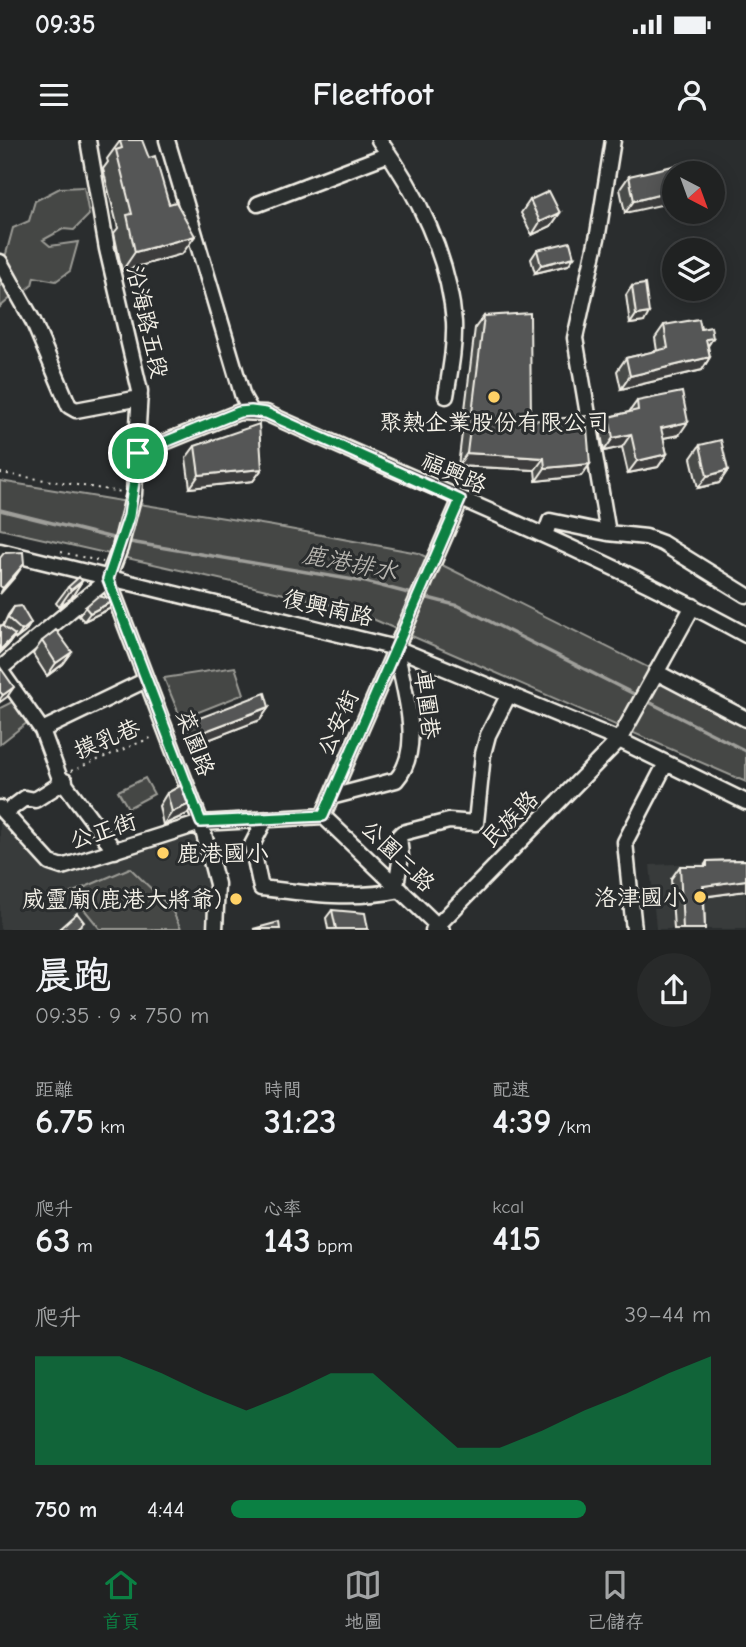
<!DOCTYPE html>
<html lang="zh-TW">
<meta charset="utf-8">
<style>
body{margin:0;font-family:"Comic Neue","LXGW WenKai TC",sans-serif;background:#282a2a;color:#f1f3f6;height:100vh;display:flex;flex-direction:column;font-size:26px;white-space:nowrap}
*{box-sizing:border-box;margin:0}
p{font-size:23px;color:#a2a4a5}
.icon{flex:none;width:38px;height:38px;fill:none;stroke:currentColor;stroke-width:2;stroke-linecap:round;stroke-linejoin:round}
.map{position:relative;height:790px;overflow:hidden}
.details{display:flex;flex-direction:column;background:#202222;flex:1}
.details>*{flex:none}
.needle{width:46px;rotate:139deg}
.fabs{position:absolute;left:662px;top:21px;display:grid;gap:14px}
.fabs a{display:grid;place-items:center;width:63px;height:63px;border-radius:50%;background:#202222;box-shadow:0 4px 18px #0003,0 0 0 2px #3d3f40;font-size:35px}
.pin{position:absolute;display:grid;place-items:center;width:60px;height:60px;color:#fff;margin:-30px;border:4px solid #fff;border-radius:50%;box-shadow:0 2px 7px #0007}
.round{display:grid;place-items:center;flex:none;width:74px;height:74px;border-radius:37px;background:#282a2a}
.overview{display:flex;align-items:center;justify-content:space-between;height:119px;padding:0 35px}
h1{font-size:38px;font-weight:600;line-height:52px}
.stats{display:grid;grid-template-columns:repeat(3,1fr);gap:10px;height:119px;padding:7px 35px}
.stats div{display:grid;align-content:center}
.stats b{font-size:35px;font-weight:600}
.stats small{font-size:19px;font-weight:400}
.stats p{font-size:19px}
.chart{height:196px;padding:14px 35px}
.chart p{display:flex;justify-content:space-between}
.chart svg{width:100%;height:126px;margin-top:7px;fill:#0b8043;opacity:.7}
ul{padding:0 35px;list-style:none;font-size:23px}
li{display:grid;grid-template-columns:112px 84px 1fr;align-items:center;height:52px}
li i{height:18px;border-radius:9px;background:#0b8043}
.status{display:flex;justify-content:space-between;align-items:center;height:49px;padding:0 35px;background:#202222;direction:ltr}
.status svg{height:19px;fill:currentColor}
header{display:flex;justify-content:space-between;align-items:center;height:91px;padding:0 35px;background:#202222;font-size:32px;font-weight:600}
.tabs{display:flex;justify-content:space-around;align-items:center;height:98px;border-top:2px solid #3d3f40;background:#202222;font-size:19px;color:#a2a4a5}
.tabs a{display:grid;justify-items:center;gap:4px}
.tabs .current{color:#0b8043}
.map>svg:first-child{display:block}
.built{fill:#373a3a}
.green{fill:#444645;stroke:#9c9c96;stroke-width:2}
.lines{fill:none;stroke-linecap:round;stroke-linejoin:round}
.stream{stroke:#9f9f9a;stroke-width:3.5}
.minor-casing{stroke:#f4f1e8;stroke-width:19}
.path{stroke:#f4f1e8;stroke-width:2;stroke-dasharray:2 5;stroke-linecap:butt}
.minor{stroke:#2a2d2e;stroke-width:14}
.wall{fill:#494b4a;stroke:#f4f1e8;stroke-width:2}
.shaded-wall{fill:#3c3d3c;stroke:#f4f1e8;stroke-width:2}
.building{fill:#555756;stroke:#f4f1e8;stroke-width:2}
.route-casing{stroke:#fff;stroke-width:14}
.route{stroke:#0b8043;stroke-width:9}
.poi-dot{fill:#ffd166;stroke:#2a2d2e;stroke-width:2.5}
.labels{text-anchor:middle;dominant-baseline:central;stroke-width:6;stroke-linejoin:round;paint-order:stroke}
.street-label{font-size:23px;fill:#f4f1e8;stroke:#2a2d2e}
.poi-label{font-size:23px;fill:#f4f1e8;stroke:#2a2d2e;text-anchor:end}
.water-label{font-size:24px;font-style:italic;fill:#b5b3ae;stroke:#2a2d2e}
</style>
<div class="status"><b>09:35</b><svg viewBox="0 0 49 12"><path d="M0 12V9h3v3zM5 12V6h3v6zM10 12V3h3v9zM15 12V0h3v12zM26 1h20v11H26zM47 4h2v5h-2z"/></svg></div>
<header><svg class="icon" aria-label="menu" viewBox="0 0 24 24"><path d="M4 6h16M4 12h16M4 18h16"/></svg>Fleetfoot<svg class="icon" aria-label="person" viewBox="0 0 24 24"><circle cx="12" cy="8" r="4"/><path d="M4 21q1-7 8-7t8 7"/></svg></header>
<div class="map">
<svg width="746" height="790" viewBox="0 0 746 790">
<rect width="100%" height="100%" fill="#2a2d2e"/>
<filter id="ink" filterUnits="userSpaceOnUse"><feTurbulence type="fractalNoise" baseFrequency=".0143" numOctaves="2"/><feDisplacementMap in="SourceGraphic" scale="14" xChannelSelector="R" yChannelSelector="G"/><feConvolveMatrix kernelMatrix="1 2 1 2 8 2 1 2 1" color-interpolation-filters="sRGB"/></filter>
<g filter="url(#ink)">
<!-- built -->
<path class="built" d="M0,674L58,735L193,690L211,749L208,789H0Z
M746,721V789H656L650,725Z"/>
<!-- green -->
<path class="green" d="M84,47L89,75L74,90L63,89L43,100L50,106L78,102L70,131L56,141L34,137L32,145L17,158L14,155L0,167V116L6,114L13,88L29,81L35,61L60,48Z
M0,341L273,386L418,413L746,576V642L350,469L0,389Z
M235,527L244,554L181,579L164,538Z
M20,558L28,582L0,604V568Z
M145,638L154,654L128,668L118,651Z
M130,728L171,768L181,789H100L71,753Z"/>
<g class="lines">
<!-- stream -->
<path class="stream" d="M0,370L117,399
M124,401L366,442L416,455
M424,457L459,466L638,556
M645,560L746,611"/>
<defs>
<path id="minor" d="M167,0L243,257L251,271
M379,0C417,52 449,117 454,182C455,206 450,232 446,256
M613,0L598,94L575,198L608,393L646,397L662,403L746,455
M258,64L389,14
M0,122L33,181L69,266L76,270L140,258
M138,313L239,272L266,273C427,346 591,410 746,495
M545,395L550,381L608,393
M0,411L396,508L619,600L746,662
M108,439L201,683L217,744L215,790
M0,529L108,439L120,408L134,354L140,251L107,109L88,0
M656,532L746,579
M2,533L42,590L59,636L115,711
M42,590L144,541
M331,657L396,640C425,608 403,548 396,509
M0,668L50,723L62,727L201,683L323,676
M5,673L25,658L35,660L65,641
M323,676L460,361
M323,676L442,790
M265,680L252,705L261,748C309,754 354,760 401,750
M396,746L401,716L399,696L402,693L449,681L476,683L483,614L488,595L509,554
M433,790L619,600L693,466
M634,790L625,702L665,625"/>
</defs>
<!-- minor casing -->
<use href="#minor" class="minor-casing"/>
<!-- path -->
<path class="path" d="M0,333L122,352
M61,412L103,422
M71,631L153,597"/>
<!-- minor -->
<use href="#minor" class="minor"/>
</g>
<!-- wall -->
<path class="wall" d="M120,1L149,18L169,64L195,96L182,114L122,131L114,93L118,88L103,29L108,22L107,19Z
M689,33L625,73L620,49L629,36Z
M530,60L560,73L551,86L532,95L521,73Z
M537,110L574,117L568,125L535,133L531,119Z
M632,146L644,182L630,184L626,155Z
M484,176L531,281L590,324L581,336L536,341L535,330L458,326L475,188Z
M664,185L701,189L713,198L708,206L710,217L702,230L621,249L617,231L626,218L657,211L655,198Z
M637,261L679,295L663,298L667,314L658,327L628,333L622,307L604,311L600,289L609,277L629,272Z
M700,305L728,330L719,343L698,348L691,318Z
M195,306L262,329L253,341L190,348L186,318Z
M82,441L71,458L59,467L56,463L68,447Z
M14,467L31,483L25,492L16,499L14,497L8,505L0,513V486H3L8,475Z
M85,467L109,469L84,481L79,476Z
M42,501L72,512L63,524L47,536L33,514Z
M269,567L260,580L195,605L188,591L197,579Z
M167,653L196,661L187,674L163,685L159,666Z
M746,720V751L704,757L705,789H674L671,739L680,726H704L707,721Z
M332,770L368,789H328L326,778Z"/>
<!-- shaded-wall -->
<path class="shaded-wall" d="M674,51V62L625,73L634,61Z
M560,73L551,86L532,95L540,82Z
M195,96L182,114L122,131L135,112Z
M574,117L568,125L535,133L541,125Z
M649,173L644,182L630,184L636,175Z
M713,198L704,211L706,199Z
M710,217L702,230L621,249L630,236Z
M688,282L679,295L652,300L661,288Z
M631,294L622,307L604,311L613,298Z
M467,313L544,318L535,330L458,326Z
M667,314L658,327L628,333L637,321Z
M590,324L581,336L536,341L545,328Z
M262,329L253,341L190,348L199,335Z
M728,330L719,343L698,348L707,336Z
M24,424L15,437L0,454L3,448Z
M82,441L71,458L59,467L71,450Z
M115,460L109,469L84,481L90,473Z
M31,483L25,492L16,499L22,491Z
M15,495L8,505L0,513V510Z
M72,512L63,524L47,536L56,523Z
M14,547L7,557L0,562V559L3,555Z
M269,567L260,580L195,605L203,592Z
M196,661L187,674L163,685L172,672Z
M746,740V751L694,758L703,746Z"/>
<!-- building -->
<path class="building" d="M123,0H142L149,18L155,16L169,64L176,62L195,96L135,112L127,75L132,74L116,10L122,8L120,1Z
M686,23L689,33H674V51L634,61L629,36Z
M549,51L560,73L540,82L530,60Z
M570,102L574,117L541,125L537,110Z
M645,144L649,173L636,175L632,146Z
M530,173L531,281L586,276L590,324L545,328L544,318L467,313L484,176Z
M699,179L701,189L711,187L713,198L706,199L710,217L630,236L626,218L668,208L664,185Z
M682,252L688,282L661,288L667,314L637,321L631,294L613,298L609,277L638,270L637,261Z
M259,284L262,329L199,335L195,306Z
M721,300L728,330L707,336L700,305Z
M23,412L24,424L3,448L0,446V418L4,413Z
M79,437L82,441L71,450L68,447Z
M98,456L115,460L90,473L85,467Z
M21,466L31,483L22,491L8,478L14,467Z
M1,485L15,495L0,510V486Z
M56,490L72,512L56,523L42,501Z
M0,527L14,547L3,555L0,552Z
M265,553L269,567L203,592L197,579Z
M189,641L196,661L172,672L167,653Z
M746,720V740L703,746L705,789H683L680,726H707V721Z
M332,770L365,773L368,789H336Z
M77,773L84,782L76,789H59Z
M279,782L280,789H253Z"/>
</g>
<g class="lines" filter="url(#ink)">
<defs>
<path id="route" d="M251,271L266,273L460,360L323,676L201,682L108,439L129,376L138,313L239,272Z"/>
</defs>
<!-- route casing -->
<use href="#route" class="route-casing"/>
<!-- route -->
<use href="#route" class="route"/>
</g>
<!-- markers -->
<g class="poi-dot">
<circle cx="494" cy="257" r="7"/>
<circle cx="163" cy="713" r="7"/>
<circle cx="700" cy="757" r="7"/>
<circle cx="236" cy="759" r="7"/>
</g>
<g class="labels">
<!-- street labels -->
<g class="street-label">
<text transform="translate(147 182) rotate(77)">沿海路五段</text>
<text transform="translate(454 333) rotate(24)">福興路</text>
<text transform="translate(328 468) rotate(13)">復興南路</text>
<text transform="translate(427 565) rotate(83)">車圍巷</text>
<text transform="translate(338 583) rotate(-66)">公安街</text>
<text transform="translate(107 599) rotate(-22)">摸乳巷</text>
<text transform="translate(195 603) rotate(69)">菜園路</text>
<text transform="translate(510 679) rotate(-45)">民族路</text>
<text transform="translate(103 691) rotate(-18)">公正街</text>
<text transform="translate(398 716) rotate(44)">公園二路</text>
</g>
<!-- poi labels -->
<g class="poi-label">
<text x="494" y="282" text-anchor="middle">聚熱企業股份有限公司</text>
<text x="177" y="713" text-anchor="start">鹿港國小</text>
<text x="686" y="757">洛津國小</text>
<text x="222" y="759">威靈廟(鹿港大將爺)</text>
</g>
<!-- water labels -->
<g class="water-label">
<text transform="translate(350 423) rotate(11)">鹿港排水</text>
</g>
</g>
</svg>
<div class="fabs">
<a><svg class="needle" viewBox="-14 -14 28 28"><path d="M0-13l5 13h-10z" fill="#e53935"/><path d="M0 13l5-13h-10z" fill="#a2a4a5"/></svg></a>
<a><svg class="icon" aria-label="layers" viewBox="0 0 24 24"><path d="M12 4l9 5-9 5-9-5zM3 14l9 5 9-5"/></svg></a>
</div>
<div class="pin" style="left:138px;top:313px;background:#1e9e55"><svg class="icon" aria-label="arrive" viewBox="0 0 24 24"><path d="M6 21V4h12l-3 4 3 4H6"/></svg></div>
</div>
<section class="details">
<div class="overview"><div><h1>晨跑</h1><p>09:35 · 9 × 750 m</p></div><a class="round"><svg class="icon" aria-label="share" viewBox="0 0 24 24"><path d="M12 15V3M7 8l5-5 5 5M5 13v7h14v-7"/></svg></a></div>
<div class="stats">
<div><p>距離</p><b>6.75<small> km</small></b></div>
<div><p>時間</p><b>31:23</b></div>
<div><p>配速</p><b>4:39<small> /km</small></b></div>
</div>
<div class="stats">
<div><p>爬升</p><b>63<small> m</small></b></div>
<div><p>心率</p><b>143<small> bpm</small></b></div>
<div><p>kcal</p><b>415</b></div>
</div>
<div class="chart"><p><span>爬升</span>39–44 m</p>
<svg viewBox="0 0 160 44" preserveAspectRatio="none"><path d="M0 44V6L10 6L20 6L30 12L40 19L50 25L60 19L70 12L80 12L90 25L100 38L110 38L120 32L130 25L140 19L150 12L160 6V44z"/></svg>
</div>
<ul>
<li><b>750 m</b>4:44<i style="width:74%"></i></li>
</ul>
</section>
<nav class="tabs">
<a class="current"><svg class="icon" aria-label="home" viewBox="0 0 24 24"><path d="M3 11l9-7 9 7M6 9v11h12V9"/></svg>首頁</a>
<a><svg class="icon" aria-label="map" viewBox="0 0 24 24"><path d="M3 6l6-2 6 2 6-2v14l-6 2-6-2-6 2zM9 4v14M15 6v14"/></svg>地圖</a>
<a><svg class="icon" aria-label="saved" viewBox="0 0 24 24"><path d="M7 4h10v16l-5-4-5 4z"/></svg>已儲存</a>
</nav>
